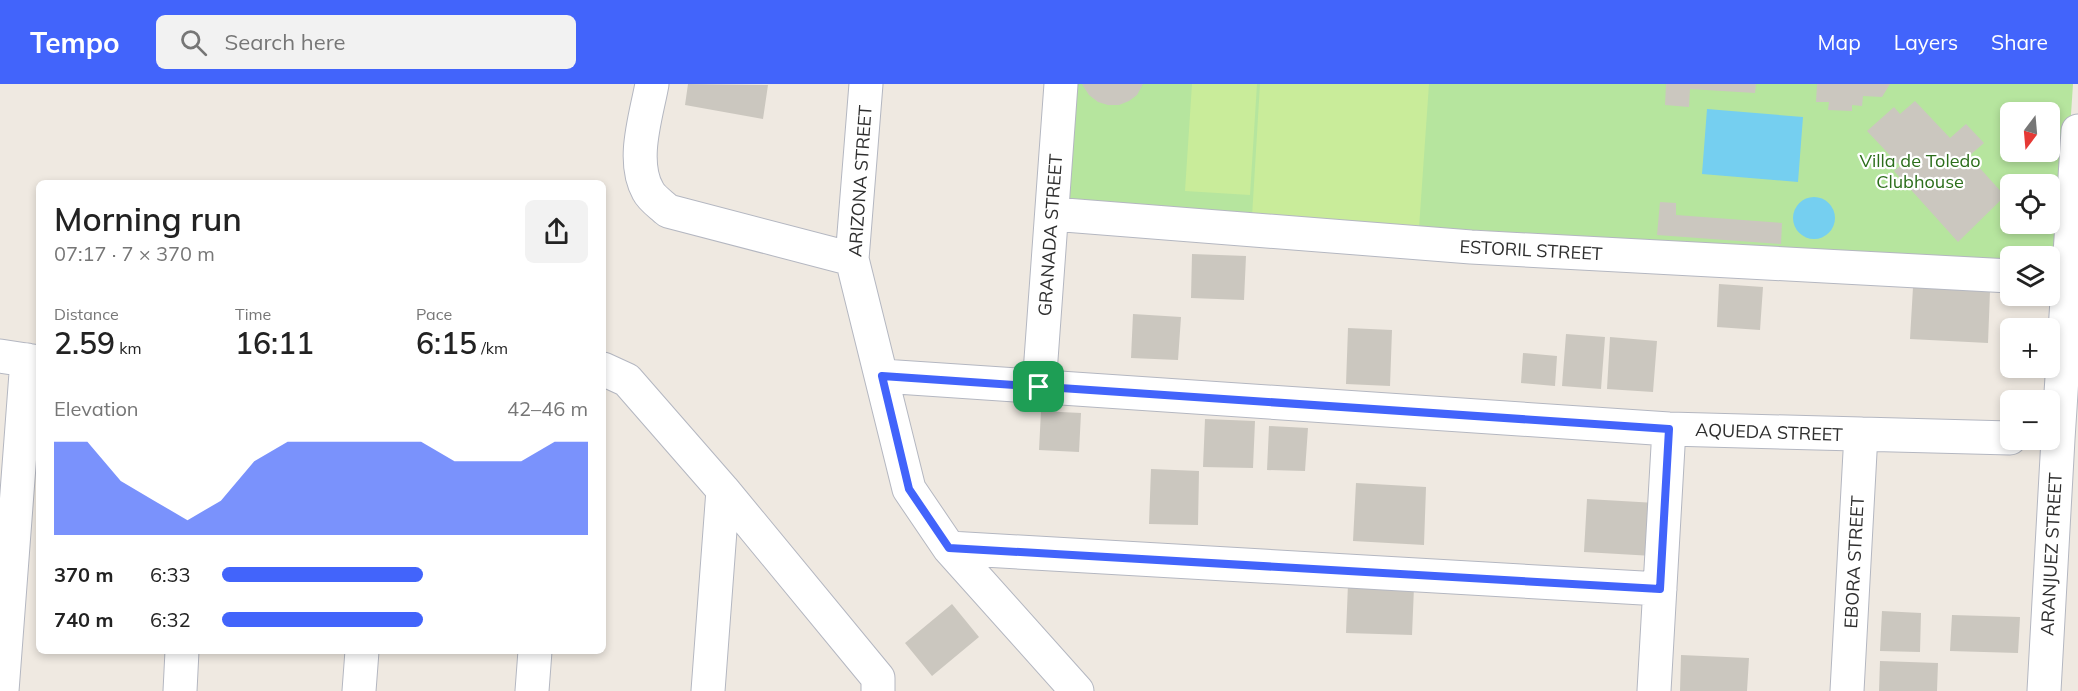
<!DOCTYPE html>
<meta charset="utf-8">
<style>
body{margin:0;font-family:Mulish,sans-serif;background:#f2f2f2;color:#222;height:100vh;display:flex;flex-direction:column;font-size:22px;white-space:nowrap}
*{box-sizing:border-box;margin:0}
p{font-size:20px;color:#767676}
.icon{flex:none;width:33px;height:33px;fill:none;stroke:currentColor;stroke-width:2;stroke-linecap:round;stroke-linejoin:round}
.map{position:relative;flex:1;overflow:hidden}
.sheet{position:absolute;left:36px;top:96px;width:570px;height:474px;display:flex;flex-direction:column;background:#fff;border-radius:9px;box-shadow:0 3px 9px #0003}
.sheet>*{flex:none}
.needle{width:39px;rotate:196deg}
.tools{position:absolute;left:2000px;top:18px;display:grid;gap:12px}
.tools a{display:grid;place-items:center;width:60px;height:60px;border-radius:9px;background:#fff;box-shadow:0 3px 9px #0003;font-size:30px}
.pin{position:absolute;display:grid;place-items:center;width:51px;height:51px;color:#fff;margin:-26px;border-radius:12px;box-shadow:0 3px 9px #0006}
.round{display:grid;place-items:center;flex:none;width:63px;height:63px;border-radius:9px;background:#f2f2f2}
.head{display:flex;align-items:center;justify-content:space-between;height:102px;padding:0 18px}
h1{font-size:33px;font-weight:600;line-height:45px}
.stats{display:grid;grid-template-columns:repeat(3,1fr);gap:9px;height:102px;padding:6px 18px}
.stats div{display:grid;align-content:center}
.stats b{font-size:30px;font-weight:600}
.stats small{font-size:16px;font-weight:400}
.stats p{font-size:16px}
.chart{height:168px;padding:12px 18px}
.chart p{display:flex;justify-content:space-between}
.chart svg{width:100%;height:108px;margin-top:6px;fill:#4264fb;opacity:.7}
ul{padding:0 18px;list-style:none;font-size:20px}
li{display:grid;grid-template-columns:96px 72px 1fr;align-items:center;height:45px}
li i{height:15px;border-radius:8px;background:#4264fb}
header{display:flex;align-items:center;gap:36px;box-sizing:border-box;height:84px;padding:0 30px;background:#4264fb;color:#fff}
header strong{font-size:28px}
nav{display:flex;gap:33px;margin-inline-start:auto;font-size:21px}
.search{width:420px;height:54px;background:#f2f2f2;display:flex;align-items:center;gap:15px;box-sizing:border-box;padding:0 21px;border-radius:9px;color:#767676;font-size:22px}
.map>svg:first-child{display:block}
.green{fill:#b6e59e;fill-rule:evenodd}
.pitch{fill:#c9ec9a}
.water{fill:#75cff0}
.building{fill:#cbc7bf}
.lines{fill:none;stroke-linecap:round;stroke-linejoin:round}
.minor-casing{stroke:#b4b7c1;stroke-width:35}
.minor{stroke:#fff;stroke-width:33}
.route-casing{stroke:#fff;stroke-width:12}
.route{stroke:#4264fb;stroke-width:8}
.labels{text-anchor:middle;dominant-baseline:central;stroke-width:4.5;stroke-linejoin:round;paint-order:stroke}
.park-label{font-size:18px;fill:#2c6e1b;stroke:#fff}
.street-label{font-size:18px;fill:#2e2e2e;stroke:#fff}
</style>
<header>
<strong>Tempo</strong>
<div class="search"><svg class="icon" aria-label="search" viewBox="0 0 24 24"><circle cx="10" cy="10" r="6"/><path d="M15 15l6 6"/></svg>Search here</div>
<nav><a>Map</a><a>Layers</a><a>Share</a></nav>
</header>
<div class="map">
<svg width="2078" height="607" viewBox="0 0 2078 607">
<rect width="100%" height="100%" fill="#efe9e1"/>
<!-- green -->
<path class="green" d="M1074,0H2073L2061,182L2049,181V172H2010V179L1066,121ZM2010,28H2049V68H2010ZM2010,100H2049V140H2010Z"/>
<!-- pitch -->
<path class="pitch" d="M1192,0H1257L1250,111L1185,107Z
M1260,0H1429L1419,144L1252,133Z"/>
<!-- water -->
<path class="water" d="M1707,25L1803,33L1798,98L1702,90Z
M1793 134a21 21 0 1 1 42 0a21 21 0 1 1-42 0Z"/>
<!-- building -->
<path class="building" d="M688,0L768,1L763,35L685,21Z
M1082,0H1143L1137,11L1129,17L1119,21H1108L1098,18L1089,11Z
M1666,0H1756L1755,9L1690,5L1689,23L1665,21Z
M1817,0H1890L1882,13L1863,12L1862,22L1852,21V27L1828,26L1829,18H1816Z
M1915,17L1950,54L1966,40L1984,59L1969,72L2005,112L1958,158L1894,87L1900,82L1867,47L1894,23L1900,30Z
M1660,118L1676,119V131L1782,139L1781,160L1657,151Z
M1192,170L1246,172L1244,216L1191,214Z
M1719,200L1763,203L1760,246L1717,243Z
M1913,203L1990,207L1988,259L1910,255Z
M1133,230L1181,233L1178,276L1131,274Z
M1348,244L1392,246L1390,302L1346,300Z
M1566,250L1605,253L1601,305L1562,302Z
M1610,253L1657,257L1653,308L1607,305Z
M1523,269L1557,272L1555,302L1521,299Z
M1041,327L1081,329L1079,368L1039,366Z
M1205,335L1255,337L1253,384L1203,383Z
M1269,342L1308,344L1305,387L1267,386Z
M1151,385L1199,387L1198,441L1149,440Z
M1356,399L1426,403L1424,461L1353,457Z
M1587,415L1656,419L1653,472L1584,468Z
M1348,500L1414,503L1412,551L1346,549Z
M952,520L979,553L932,592L905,559Z
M1882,527L1921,529L1920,568L1880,567Z
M1952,531L2020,533L2018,569L1950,567Z
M1681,571L1749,574L1747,607H1680Z
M1880,577L1938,579L1937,607H1879Z"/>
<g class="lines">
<defs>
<path id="minor" d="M652,0C646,33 631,77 648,107C652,115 662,121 668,127L852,175
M866,0L852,175L909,405L949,464L1077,607
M1052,130L1471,163L2010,192
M0,272L39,278
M603,285L627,296L723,406L878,594V607
M882,292L1669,345L2010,354
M1039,303L1061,0
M949,464L1660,505
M2,607L27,276
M180,607L182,567
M359,607L362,567
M532,607L535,567
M708,607L723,406
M1654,607L1669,345
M1847,607L1861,350
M2044,607L2058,355L2078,47"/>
</defs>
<!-- minor casing -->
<use href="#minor" class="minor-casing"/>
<!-- minor -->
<use href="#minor" class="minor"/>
</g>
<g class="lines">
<defs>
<path id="route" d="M882,292L1669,345L1660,505L949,464L909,405Z"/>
</defs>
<!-- route casing -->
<use href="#route" class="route-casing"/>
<!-- route -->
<use href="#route" class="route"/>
</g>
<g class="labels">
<!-- park labels -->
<g class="park-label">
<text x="1920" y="76">Villa de Toledo<tspan x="1920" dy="21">Clubhouse</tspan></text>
</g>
<!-- street labels -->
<g class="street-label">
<text transform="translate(860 97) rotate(-86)">ARIZONA STREET</text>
<text transform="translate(1050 151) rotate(-86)">GRANADA STREET</text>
<text transform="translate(1531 166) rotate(3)">ESTORIL STREET</text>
<text transform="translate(1769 348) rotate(2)">AQUEDA STREET</text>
<text transform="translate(2051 470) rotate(-87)">ARANJUEZ STREET</text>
<text transform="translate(1854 478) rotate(-87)">EBORA STREET</text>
</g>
</g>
</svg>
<div class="tools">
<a><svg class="needle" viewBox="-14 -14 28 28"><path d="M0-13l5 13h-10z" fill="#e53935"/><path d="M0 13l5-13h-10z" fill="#767676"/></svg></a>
<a><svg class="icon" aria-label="locate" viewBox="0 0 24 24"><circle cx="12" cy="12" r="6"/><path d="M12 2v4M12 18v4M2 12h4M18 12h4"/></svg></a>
<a><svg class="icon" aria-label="layers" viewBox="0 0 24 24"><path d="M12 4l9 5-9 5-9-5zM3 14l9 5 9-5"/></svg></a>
<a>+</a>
<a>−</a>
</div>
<div class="pin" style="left:1039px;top:303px;background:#1e9e55"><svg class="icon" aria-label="arrive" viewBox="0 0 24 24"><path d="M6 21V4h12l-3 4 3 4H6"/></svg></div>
<section class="sheet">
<div class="head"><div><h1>Morning run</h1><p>07:17 · 7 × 370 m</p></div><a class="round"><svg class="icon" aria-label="share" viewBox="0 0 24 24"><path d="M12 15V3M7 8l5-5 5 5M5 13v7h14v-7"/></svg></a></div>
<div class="stats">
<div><p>Distance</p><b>2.59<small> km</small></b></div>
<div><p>Time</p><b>16:11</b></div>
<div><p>Pace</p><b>6:15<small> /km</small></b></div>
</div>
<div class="chart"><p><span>Elevation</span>42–46 m</p>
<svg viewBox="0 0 160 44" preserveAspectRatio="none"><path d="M0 44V6L10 6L20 22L30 30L40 38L50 30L60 14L70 6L80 6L90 6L100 6L110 6L120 14L130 14L140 14L150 6L160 6V44z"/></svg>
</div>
<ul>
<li><b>370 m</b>6:33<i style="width:55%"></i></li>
<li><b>740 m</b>6:32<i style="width:55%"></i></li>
</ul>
</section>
</div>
